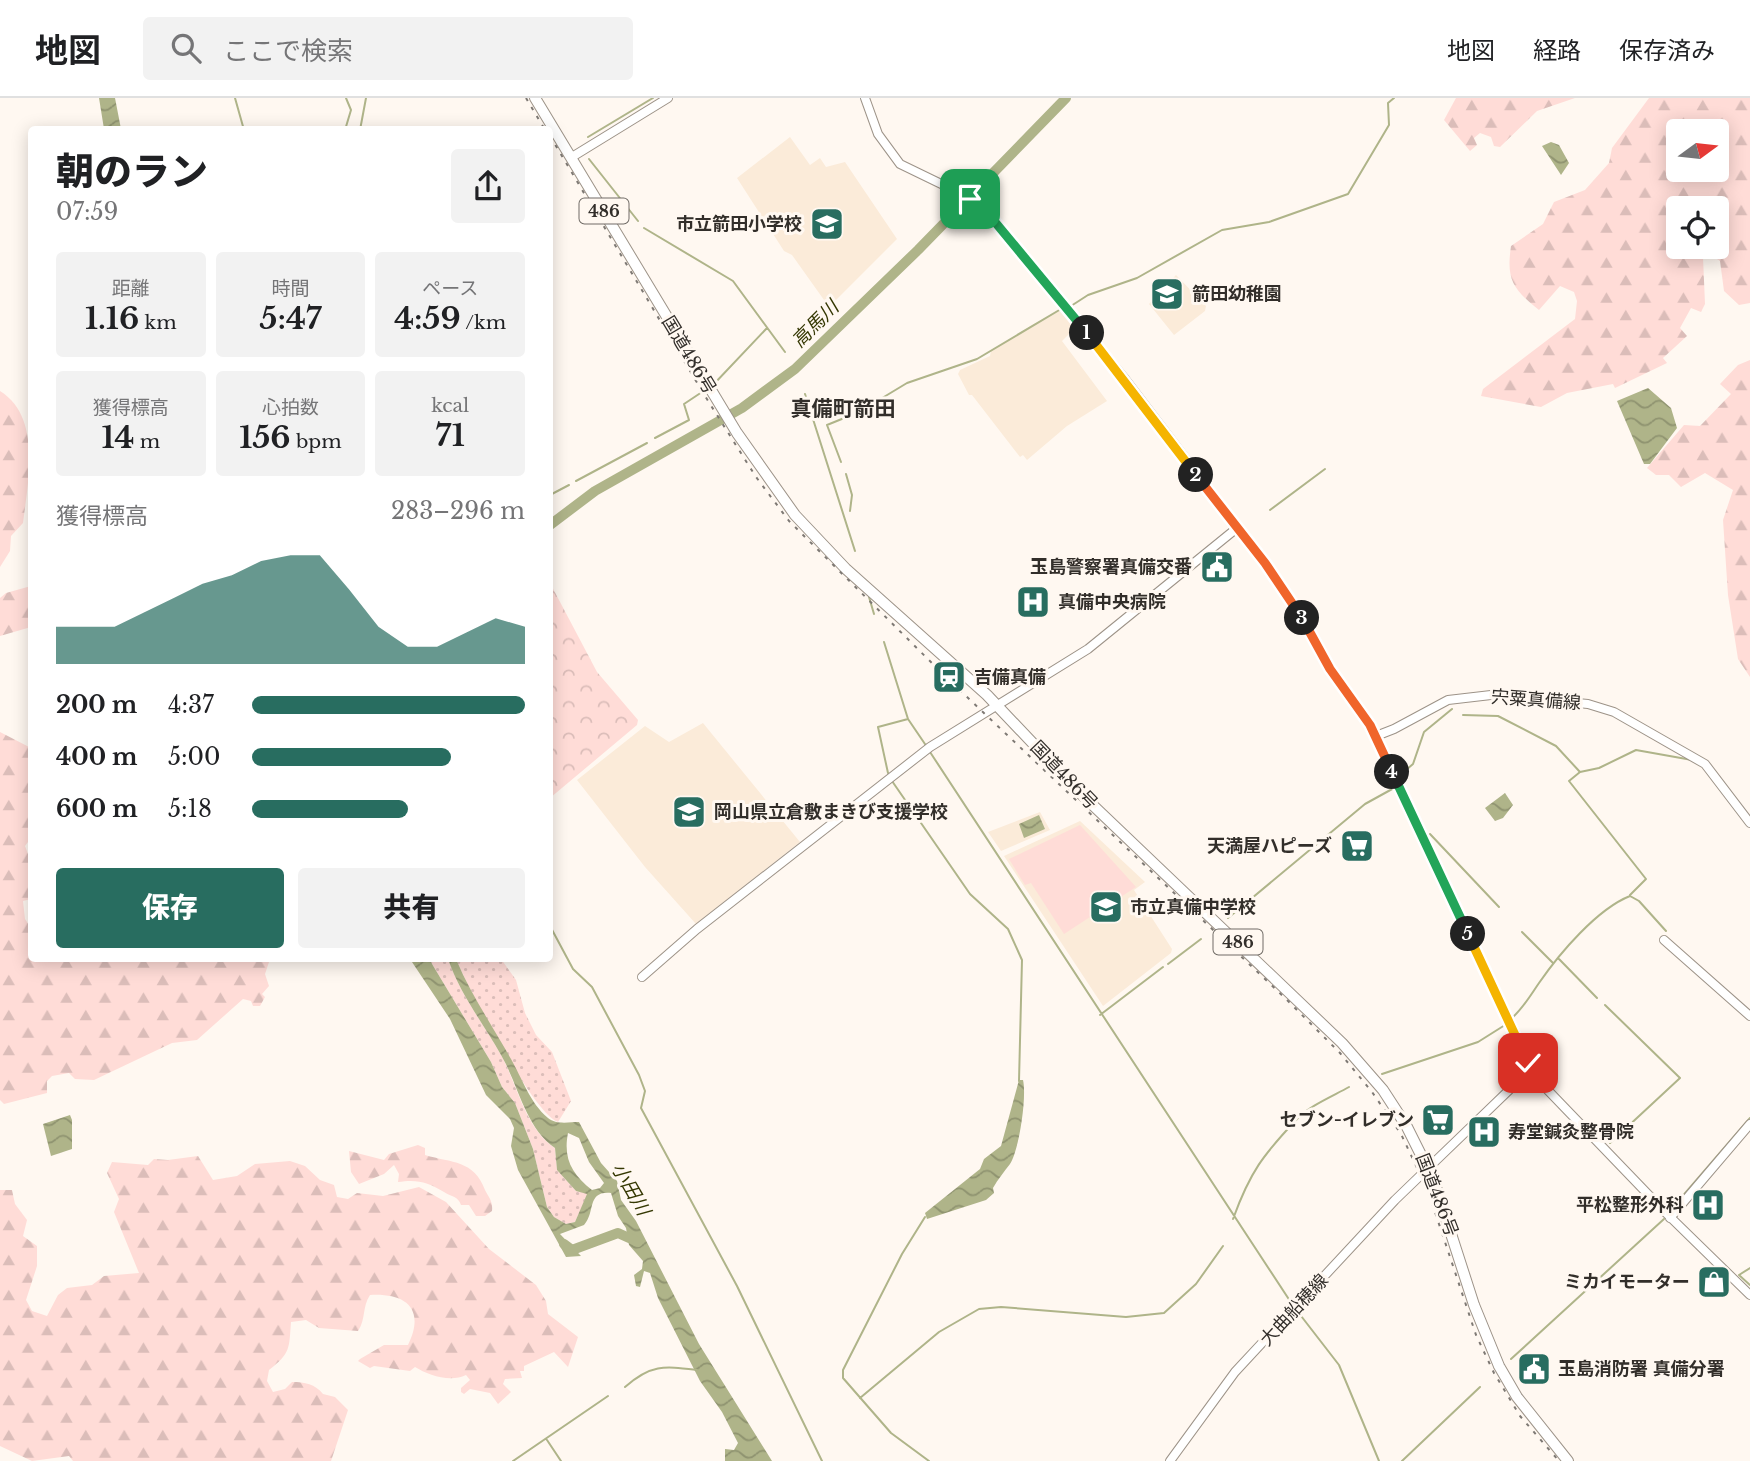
<!DOCTYPE html>
<html lang="ja">
<meta charset="utf-8">
<style>
body{margin:0;font-family:"Libre Baskerville","Noto Sans JP",serif;background:#f2f2f2;color:#202124;height:100vh;display:flex;flex-direction:column;font-size:26px;white-space:nowrap}
*{box-sizing:border-box;margin:0}
p{font-size:23px;color:#757577}
.icon{flex:none;width:38px;height:38px;fill:none;stroke:currentColor;stroke-width:2;stroke-linecap:round;stroke-linejoin:round}
.map{position:relative;flex:1;overflow:hidden}
.drawer{position:absolute;left:28px;top:28px;width:525px;height:836px;display:flex;flex-direction:column;background:#fff;border-radius:7px;box-shadow:0 4px 18px #0003}
.drawer>*{flex:none}
.needle{width:46px;rotate:75deg}
.buttons{position:absolute;left:1666px;top:21px;display:grid;gap:14px}
.buttons a{display:grid;place-items:center;width:63px;height:63px;border-radius:7px;background:#fff;box-shadow:0 4px 18px #0003;font-size:35px}
.pin{position:absolute;display:grid;place-items:center;width:60px;height:60px;color:#fff;margin:-30px;border-radius:14px;box-shadow:0 4px 10px #0006}
.km{position:absolute;width:35px;height:35px;margin:-18px;border-radius:50%;background:#222;color:#fff;font-size:19px;line-height:35px;text-align:center}
.round{display:grid;place-items:center;flex:none;width:74px;height:74px;border-radius:7px;background:#f2f2f2}
.overview{display:flex;align-items:center;justify-content:space-between;height:119px;padding:0 28px}
h1{font-size:38px;font-weight:800;line-height:52px}
.stats{display:grid;grid-template-columns:repeat(3,1fr);gap:10px;height:119px;padding:7px 28px}
.stats div{display:grid;align-content:center;border-radius:7px;background:#f2f2f2;text-align:center}
.stats b{font-size:30px;font-weight:800}
.stats small{font-size:19px;font-weight:400}
.stats p{font-size:19px}
.chart{height:196px;padding:14px 28px}
.chart p{display:flex;justify-content:space-between}
.chart svg{width:100%;height:126px;margin-top:7px;fill:#286d60;opacity:.7}
.button{display:flex;gap:14px;margin-top:auto;padding:14px 28px}
.button a{flex:1;height:80px;border-radius:7px;background:#286d60;color:#fff;font-size:28px;font-weight:800;line-height:80px;text-align:center}
.button a+a{background:#f2f2f2;color:#202124}
ul{padding:0 28px;list-style:none;font-size:23px}
li{display:grid;grid-template-columns:112px 84px 1fr;align-items:center;height:52px}
li i{height:18px;border-radius:9px;background:#286d60}
header{display:flex;align-items:center;gap:42px;box-sizing:border-box;height:98px;padding:0 35px;background:#fff;border-bottom:2px solid #e0e0e0}
header strong{font-size:33px}
nav{display:flex;gap:38px;margin-inline-start:auto;font-size:24px}
.search{width:490px;height:63px;background:#f2f2f2;display:flex;align-items:center;gap:18px;box-sizing:border-box;padding:0 24px;border-radius:7px;color:#757577;font-size:26px}
.map>svg:first-child{display:block}
.built{fill:#fbebd9}
.grass{fill:url(#grass-dots)}
.forest{fill:url(#forest-firs);fill-rule:evenodd}
.park{fill:url(#park-crowns)}
.garden{fill:#ffdcd7}
.water{fill:url(#water-waves);fill-rule:evenodd}
.lines{fill:none;stroke-linecap:round;stroke-linejoin:round}
.stream{stroke:#afb489;stroke-width:2}
.river{stroke:#afb489;stroke-width:10}
.secondary-casing{stroke:#9d9388;stroke-width:10}
.highway-casing{stroke:#9d9388;stroke-width:12}
.secondary{stroke:#fff;stroke-width:8}
.highway{stroke:#fff;stroke-width:10}
.rail{stroke:#7e7974;stroke-width:2;stroke-dasharray:3.5 7;stroke-linecap:butt}
.split-1-casing{stroke:#fff;stroke-width:14}
.split-2-casing{stroke:#fff;stroke-width:14}
.split-3-casing{stroke:#fff;stroke-width:14}
.split-4-casing{stroke:#fff;stroke-width:14}
.split-5-casing{stroke:#fff;stroke-width:14}
.split-6-casing{stroke:#fff;stroke-width:14}
.split-1{stroke:#22a559;stroke-width:9}
.split-2{stroke:#f5b400;stroke-width:9}
.split-3{stroke:#f0652b;stroke-width:9}
.split-4{stroke:#f0652b;stroke-width:9}
.split-5{stroke:#22a559;stroke-width:9}
.split-6{stroke:#f5b400;stroke-width:9}
.labels{text-anchor:middle;dominant-baseline:central;stroke-width:6;stroke-linejoin:round;paint-order:stroke}
.shield{fill:#fff8f1;stroke:#706b66;stroke-width:2}
.shield-label{font-size:16px;font-weight:bold;fill:#322e2a}
.poi-label{font-size:18px;font-weight:bold;fill:#322e2a;stroke:#fff8f1;text-anchor:start}
.street-label{font-size:18px;fill:#322e2a;stroke:#fff8f1}
.water-label{font-size:19px;font-style:italic;fill:#353803;stroke:#fff8f1}
.quarter-label{font-size:21px;font-weight:bold;fill:#322e2a;stroke:#fff8f1}
</style>
<header>
<strong>地図</strong>
<div class="search"><svg class="icon" aria-label="search" viewBox="0 0 24 24"><circle cx="10" cy="10" r="6"/><path d="M15 15l6 6"/></svg>ここで検索</div>
<nav><a>地図</a><a>経路</a><a>保存済み</a></nav>
</header>
<div class="map">
<svg width="1750" height="1363" viewBox="0 0 1750 1363">
<defs>
<pattern id="grass-dots" width="8" height="8" patternUnits="userSpaceOnUse" patternTransform="scale(1.75)"><rect width="8" height="8" fill="#ffdcd7"/><path d="M2 2h.1M6 6h.1" fill="none" stroke="#dbbdb9" stroke-width="1.8" stroke-linecap="round"/></pattern>
<pattern id="forest-firs" width="22" height="20" patternUnits="userSpaceOnUse" patternTransform="scale(1.75)"><rect width="22" height="20" fill="#ffdcd7"/><path d="M5 1l3.5 6h-7zM16 11l3.5 6h-7z" fill="#dbbdb9"/></pattern>
<pattern id="park-crowns" width="20" height="18" patternUnits="userSpaceOnUse" patternTransform="scale(1.75)"><rect width="20" height="18" fill="#ffdcd7"/><path d="M2 6a3 3 0 1 1 6 0M12 15a3 3 0 1 1 6 0" fill="none" stroke="#dbbdb9"/></pattern>
<pattern id="water-waves" width="16" height="10" patternUnits="userSpaceOnUse" patternTransform="scale(1.75)"><rect width="16" height="10" fill="#afb489"/><path d="M0 5q4-4 8 0t8 0" fill="none" stroke="#8f9370"/></pattern>
</defs>
<rect width="100%" height="100%" fill="#fff8f1"/>
<!-- built -->
<path class="built" d="M790,39L810,67L820,60L826,69L845,64L897,141L829,209L792,157L784,153L737,80Z
M1176,177L1206,208L1205,213L1174,237L1149,206Z
M1063,211L1077,228L1062,243L1107,303L1067,328L1027,362L1023,357L1020,359L972,297H969L958,276L960,272L990,258L991,253L1032,227Z
M703,625L800,744L696,826L645,769L577,682L645,628L669,644Z
M1040,714L1050,732L1001,753L988,734Z
M1080,723L1145,784L1134,792L1172,851L1171,855L1103,908L1004,758Z"/>
<!-- grass -->
<path class="grass" d="M429,861H448C460,896 483,925 501,957C518,988 525,1030 555,1050L557,1072L576,1093L588,1095L575,1124L566,1126L554,1119L547,1109L533,1051L515,1005L502,989L491,964Z
M456,861H501L516,882L525,915L536,937L552,954L571,1003L558,1024C534,1017 468,890 456,861Z"/>
<!-- forest -->
<path class="forest" d="M1456,0H1575L1537,13L1500,49L1494,48L1491,39L1480,35L1474,40L1477,47L1470,53L1444,22Z
M1649,0H1750V205L1739,207L1724,193L1720,163L1706,154L1703,159L1705,206L1701,214L1691,210L1680,230L1687,238L1663,260L1667,265L1615,290L1613,286L1567,295L1541,309L1481,298L1483,291L1575,221L1577,203L1574,194L1560,188L1539,212C1513,191 1506,182 1511,148L1543,126L1554,104L1585,92L1609,65L1612,50ZM1678,33H1717V72H1678ZM1678,110H1717V149H1678Z
M1750,262V579L1738,561L1728,497L1723,422L1733,392L1705,375L1681,389L1669,377H1656L1647,370L1684,327L1700,328L1731,296L1720,286L1738,267Z
M0,293C42,319 28,384 23,425L11,438L10,453L0,469Z
M31,488V529L0,538V500L6,495Z
M0,634L31,650V740L25,748L31,764V801L23,803L25,821L31,830L32,861H270L265,876L269,888L262,896L265,899L260,908H253L251,903L243,901L197,942L172,945L94,982L75,981L69,975L52,978L47,983V995L4,1006L0,1002Z
M418,1047L425,1050V1057C452,1065 474,1062 485,1092C489,1100 493,1103 492,1113L485,1118H476L469,1107H461C458,1098 452,1099 444,1094C428,1084 417,1081 398,1084L399,1076L394,1067L384,1076L359,1086L351,1074L349,1053L384,1062L389,1056Z
M198,1058L213,1082L237,1078L255,1066L290,1063L305,1068L320,1082L334,1087L337,1099L348,1101L357,1095L383,1098L419,1089L446,1104L489,1151L536,1187L546,1203L548,1216L578,1239L568,1269L554,1254L524,1268V1273H520L522,1280L505,1281L503,1286L511,1294L498,1306L490,1295L470,1291L464,1296L461,1294V1290L470,1282L466,1277C450,1285 428,1277 415,1269L410,1273L374,1268L370,1270L358,1263L360,1261L384,1247H408C426,1210 405,1195 370,1197C362,1209 366,1221 358,1233L319,1230L306,1222L291,1224C289,1250 291,1255 269,1272L267,1283L273,1294L285,1291L292,1284C305,1284 315,1286 323,1296L335,1299L348,1312L331,1363H73L69,1358L32,1363L0,1348V1092H12L15,1106L27,1122L23,1138L37,1148V1168L26,1202L32,1213L47,1218L58,1197L67,1190L92,1187L104,1178L139,1175L114,1114L119,1101L107,1075L112,1064L148,1067L154,1061L168,1062Z"/>
<!-- park -->
<path class="park" d="M550,485L597,574L638,622L637,627L550,700Z"/>
<!-- garden -->
<path class="garden" d="M1080,727L1136,789L1064,836L1031,785L1025,787L1009,761Z"/>
<!-- water -->
<path class="water" d="M99,0H115L121,31H104Z
M1551,44L1559,47L1569,65L1561,77L1542,48Z
M1648,290L1671,310L1677,330L1650,366H1644L1617,303Z
M1505,695L1513,707L1503,720L1495,723L1485,710Z
M1039,717L1045,731L1024,740L1019,726Z
M410,861H429L491,964L502,989L515,1005L533,1051L547,1109L554,1119L566,1126L575,1124L587,1096L576,1093L557,1072L555,1050C525,1029 519,988 501,957C483,925 460,896 448,861H456C471,897 492,927 511,961C522,980 530,1005 548,1020C556,1027 569,1024 579,1024L601,1065L617,1083L621,1102L636,1123L699,1246L772,1363H725V1351L734,1352L738,1345L722,1314L700,1283L658,1200L650,1175L644,1173L640,1189L636,1188L634,1177L642,1171L643,1163L629,1147L626,1130L618,1118L611,1095C586,1093 596,1114 584,1127L560,1136L581,1158L566,1159L518,1072L511,1048L514,1030L510,1021L486,997L450,921ZM568,1035L579,1040L589,1064L604,1085L600,1090L592,1092C572,1076 563,1061 568,1035Z
M1019,982H1023C1027,999 1019,1052 1010,1066C1004,1074 998,1081 993,1090L994,1095L986,1102L927,1121L925,1115L980,1071L984,1061L1001,1048Z
M70,1017L72,1022V1051L51,1058L43,1026Z"/>
<g class="lines">
<!-- stream -->
<path class="stream" d="M235,0L244,32
M345,32L351,12L346,0
M360,32L366,0
M588,39L653,0
M589,61L638,123
M644,130L733,183L785,254
M1071,208L1088,197L1137,180L1222,132L1269,124L1348,96L1389,27L1388,5L1394,0
M794,269L796,273
M713,287L767,230
M805,296L855,453
M655,340L689,322L684,306L705,292
M841,364L827,327L859,314L907,285L977,261L1061,211
M846,376L852,397L850,413
M576,383L647,345
M550,397L569,387
M1270,412L1325,371
M869,499L874,516
M884,544L908,621L927,649
M1463,617L1498,618L1556,648L1580,674L1599,670L1636,652L1692,662
M930,654L1292,1206
M1580,674L1569,683L1646,781L1630,797
M888,675L878,629L908,621
M1399,678L1413,666L1424,634L1452,611
M892,683L970,796L1008,831L1022,862L1019,983
M1430,736L1499,809
M1228,820L1365,706L1394,690
M550,828L573,871L592,889L639,977L645,993L641,1010L737,1188L822,1363
M1522,834L1553,865
M1559,861L1597,900
M1168,866L1201,841
M1605,907L1680,980L1610,1045
M1100,917L1163,869
M1512,920C1524,909 1530,898 1539,885C1559,856 1597,811 1630,798L1639,803L1666,833
M1382,976L1478,944L1505,927
M1674,1108L1750,1020
M925,1119L902,1156L843,1272V1280L891,1335L929,1363
M1233,1121C1250,1074 1263,1057 1297,1021C1309,1008 1333,998 1349,989
M1750,1170L1739,1177L1750,1187
M1298,1214L1339,1267L1379,1363
M1511,1261L1664,1121
M625,1289C651,1266 664,1268 697,1272
M860,1300L939,1234L979,1211L1001,1209L1126,1219L1164,1215L1196,1186L1223,1148
M547,1342L561,1363
M513,1363L608,1298
M1402,1363L1480,1289"/>
<!-- river -->
<path class="river" d="M550,427L595,393L742,310L795,271L918,152L1066,0
M564,1146L572,1152L618,1135L638,1144"/>
<defs>
<path id="secondary" d="M865,0L878,36L900,66L966,98L995,124L1125,281L1265,465L1310,534L1330,571L1370,627L1538,982L1666,1115L1750,1197
M572,59L668,0
M1376,638L1394,631L1448,602L1491,597L1588,606L1614,614L1705,666L1750,725
M1664,842L1750,918
M642,879L697,831L930,649L1088,551L1237,430
M1670,1120L1750,1026
M1170,1363L1235,1274L1395,1102L1531,971"/>
<path id="highway" d="M535,0L737,335L795,417L846,471L987,597L1079,694L1342,945L1383,992L1407,1029L1434,1083L1474,1207L1499,1268L1517,1299L1568,1363"/>
</defs>
<!-- secondary casing -->
<use href="#secondary" class="secondary-casing"/>
<!-- highway casing -->
<use href="#highway" class="highway-casing"/>
<!-- secondary -->
<use href="#secondary" class="secondary"/>
<!-- highway -->
<use href="#highway" class="highway"/>
<!-- rail -->
<path class="rail" d="M526,0L545,32
M550,38L705,298L756,379L789,423L948,581L1285,900L1340,955L1372,994L1401,1036L1428,1093L1476,1237L1494,1275L1520,1318L1559,1363"/>
</g>
<g class="lines">
<defs>
<path id="split-1" d="M970,101L995,124L1087,235"/>
<path id="split-2" d="M1087,235L1196,377"/>
<path id="split-3" d="M1196,377L1265,465L1302,520"/>
<path id="split-4" d="M1302,520L1330,571L1370,627L1392,674"/>
<path id="split-5" d="M1392,674L1468,836"/>
<path id="split-6" d="M1468,836L1528,965"/>
</defs>
<!-- split-1 casing -->
<use href="#split-1" class="split-1-casing"/>
<!-- split-2 casing -->
<use href="#split-2" class="split-2-casing"/>
<!-- split-3 casing -->
<use href="#split-3" class="split-3-casing"/>
<!-- split-4 casing -->
<use href="#split-4" class="split-4-casing"/>
<!-- split-5 casing -->
<use href="#split-5" class="split-5-casing"/>
<!-- split-6 casing -->
<use href="#split-6" class="split-6-casing"/>
<!-- split-1 -->
<use href="#split-1" class="split-1"/>
<!-- split-2 -->
<use href="#split-2" class="split-2"/>
<!-- split-3 -->
<use href="#split-3" class="split-3"/>
<!-- split-4 -->
<use href="#split-4" class="split-4"/>
<!-- split-5 -->
<use href="#split-5" class="split-5"/>
<!-- split-6 -->
<use href="#split-6" class="split-6"/>
</g>
<!-- icons -->
<defs>
<symbol id="school-square" viewBox="-11 -11 22 22"><rect x="-9" y="-9" width="18" height="18" rx="4" fill="#286d60" stroke="#fff8f1"/><path d="M0-5L7-2L0 1L-7-2ZM-4 1L0 2.5L4 1V4Q0 6-4 4Z" fill="#fff"/></symbol>
<symbol id="civic-square" viewBox="-11 -11 22 22"><rect x="-9" y="-9" width="18" height="18" rx="4" fill="#286d60" stroke="#fff8f1"/><path d="M-.6-6.5H3V-4.5H.6V-3L4-1V1h2V6H-6V1h2V-1L-.6-3ZM-1.2 2.5V6h2.4V2.5Z" fill="#fff"/></symbol>
<symbol id="hospital-square" viewBox="-11 -11 22 22"><rect x="-9" y="-9" width="18" height="18" rx="4" fill="#286d60" stroke="#fff8f1"/><path d="M-5-5h3v3.5h4V-5h3V5h-3V1.5h-4V5h-3Z" fill="#fff"/></symbol>
<symbol id="station-square" viewBox="-11 -11 22 22"><rect x="-9" y="-9" width="18" height="18" rx="4" fill="#286d60" stroke="#fff8f1"/><path d="M-3-6H3Q5-6 5-4V2Q5 4 3 4L4.5 6H3L1.5 4h-3L-3 6H-4.5L-3 4Q-5 4-5 2V-4Q-5-6-3-6ZM-3.5-4v3h7v-3ZM-3.5 1v1.5H-2V1ZM2 1v1.5H3.5V1Z" fill="#fff"/></symbol>
<symbol id="supermarket-square" viewBox="-11 -11 22 22"><rect x="-9" y="-9" width="18" height="18" rx="4" fill="#286d60" stroke="#fff8f1"/><path d="M-6-5.5h2.5l.6 2H6L4.5 2H-2.5L-4.4-4H-6ZM-1.5 3.2a1.3 1.3 0 1 0 .1 0ZM3 3.2a1.3 1.3 0 1 0 .1 0Z" fill="#fff"/></symbol>
<symbol id="shop-square" viewBox="-11 -11 22 22"><rect x="-9" y="-9" width="18" height="18" rx="4" fill="#286d60" stroke="#fff8f1"/><path d="M-5-2.5h2.3a2.7 3.5 0 0 1 5.4 0H5L5.5 6h-11ZM-1.5-2.5h3a1.5 2.3 0 0 0-3 0Z" fill="#fff"/></symbol>
</defs>
<g fill-rule="evenodd">
<use href="#school-square" x="808" y="107" width="38" height="38"/>
<use href="#school-square" x="1148" y="177" width="38" height="38"/>
<use href="#civic-square" x="1198" y="450" width="38" height="38"/>
<use href="#hospital-square" x="1014" y="485" width="38" height="38"/>
<use href="#station-square" x="930" y="560" width="38" height="38"/>
<use href="#school-square" x="670" y="695" width="38" height="38"/>
<use href="#supermarket-square" x="1338" y="729" width="38" height="38"/>
<use href="#school-square" x="1087" y="790" width="38" height="38"/>
<use href="#supermarket-square" x="1419" y="1003" width="38" height="38"/>
<use href="#hospital-square" x="1465" y="1015" width="38" height="38"/>
<use href="#hospital-square" x="1689" y="1088" width="38" height="38"/>
<use href="#shop-square" x="1695" y="1165" width="38" height="38"/>
<use href="#civic-square" x="1515" y="1252" width="38" height="38"/>
</g>
<g class="labels">
<!-- shield labels -->
<g class="shield">
<rect x="579.5" y="100.5" width="49" height="25" rx="5"/>
<rect x="1213.5" y="831.5" width="49" height="25" rx="5"/>
</g>
<g class="shield-label">
<text x="604" y="113">486</text>
<text x="1238" y="844">486</text>
</g>
<!-- poi labels -->
<g class="poi-label">
<text x="802" y="126" text-anchor="end">市立箭田小学校</text>
<text x="1192" y="196">箭田幼稚園</text>
<text x="1192" y="469" text-anchor="end">玉島警察署真備交番</text>
<text x="1058" y="504">真備中央病院</text>
<text x="974" y="579">吉備真備</text>
<text x="714" y="714">岡山県立倉敷まきび支援学校</text>
<text x="1332" y="748" text-anchor="end">天満屋ハピーズ</text>
<text x="1130" y="809">市立真備中学校</text>
<text x="1414" y="1022" text-anchor="end">セブン-イレブン</text>
<text x="1508" y="1034">寿堂鍼灸整骨院</text>
<text x="1684" y="1107" text-anchor="end">平松整形外科</text>
<text x="1690" y="1184" text-anchor="end">ミカイモーター</text>
<text x="1558" y="1271">玉島消防署 真備分署</text>
</g>
<!-- street labels -->
<g class="street-label">
<text transform="translate(689 257) rotate(59)">国道486号</text>
<text transform="translate(1536 602) rotate(4)">宍粟真備線</text>
<text transform="translate(1064 677) rotate(46)">国道486号</text>
<text transform="translate(1437 1097) rotate(69)">国道486号</text>
<text transform="translate(1294 1212) rotate(-47)">大曲船穂線</text>
</g>
<!-- water labels -->
<g class="water-label">
<text transform="translate(815 226) rotate(-45)">高馬川</text>
<text transform="translate(631 1091) rotate(60)">小田川</text>
</g>
<!-- quarter labels -->
<g class="quarter-label">
<text x="843" y="311">真備町箭田</text>
</g>
</g>
</svg>
<div class="buttons">
<a><svg class="needle" viewBox="-14 -14 28 28"><path d="M0-13l5 13h-10z" fill="#e53935"/><path d="M0 13l5-13h-10z" fill="#757577"/></svg></a>
<a><svg class="icon" aria-label="locate" viewBox="0 0 24 24"><circle cx="12" cy="12" r="6"/><path d="M12 2v4M12 18v4M2 12h4M18 12h4"/></svg></a>
</div>
<div class="pin" style="left:970px;top:101px;background:#1e9e55"><svg class="icon" aria-label="arrive" viewBox="0 0 24 24"><path d="M6 21V4h12l-3 4 3 4H6"/></svg></div>
<div class="pin" style="left:1528px;top:965px;background:#d93025"><svg class="icon" aria-label="check" viewBox="0 0 24 24"><path d="M5 12l5 5 9-10"/></svg></div>
<b class="km" style="left:1087px;top:235px">1</b>
<b class="km" style="left:1196px;top:377px">2</b>
<b class="km" style="left:1302px;top:520px">3</b>
<b class="km" style="left:1392px;top:674px">4</b>
<b class="km" style="left:1468px;top:836px">5</b>
<section class="drawer">
<div class="overview"><div><h1>朝のラン</h1><p>07:59</p></div><a class="round"><svg class="icon" aria-label="share" viewBox="0 0 24 24"><path d="M12 15V3M7 8l5-5 5 5M5 13v7h14v-7"/></svg></a></div>
<div class="stats">
<div><p>距離</p><b>1.16<small> km</small></b></div>
<div><p>時間</p><b>5:47</b></div>
<div><p>ペース</p><b>4:59<small> /km</small></b></div>
</div>
<div class="stats">
<div><p>獲得標高</p><b>14<small> m</small></b></div>
<div><p>心拍数</p><b>156<small> bpm</small></b></div>
<div><p>kcal</p><b>71</b></div>
</div>
<div class="chart"><p><span>獲得標高</span>283–296 m</p>
<svg viewBox="0 0 160 44" preserveAspectRatio="none"><path d="M0 44V31L10 31L20 31L30 26L40 21L50 16L60 13L70 8L80 6L90 6L100 18L110 31L120 38L130 38L140 33L150 28L160 31V44z"/></svg>
</div>
<ul>
<li><b>200 m</b>4:37<i style="width:100%"></i></li>
<li><b>400 m</b>5:00<i style="width:73%"></i></li>
<li><b>600 m</b>5:18<i style="width:57%"></i></li>
</ul>
<div class="button"><a>保存</a><a>共有</a></div>
</section>
</div>
